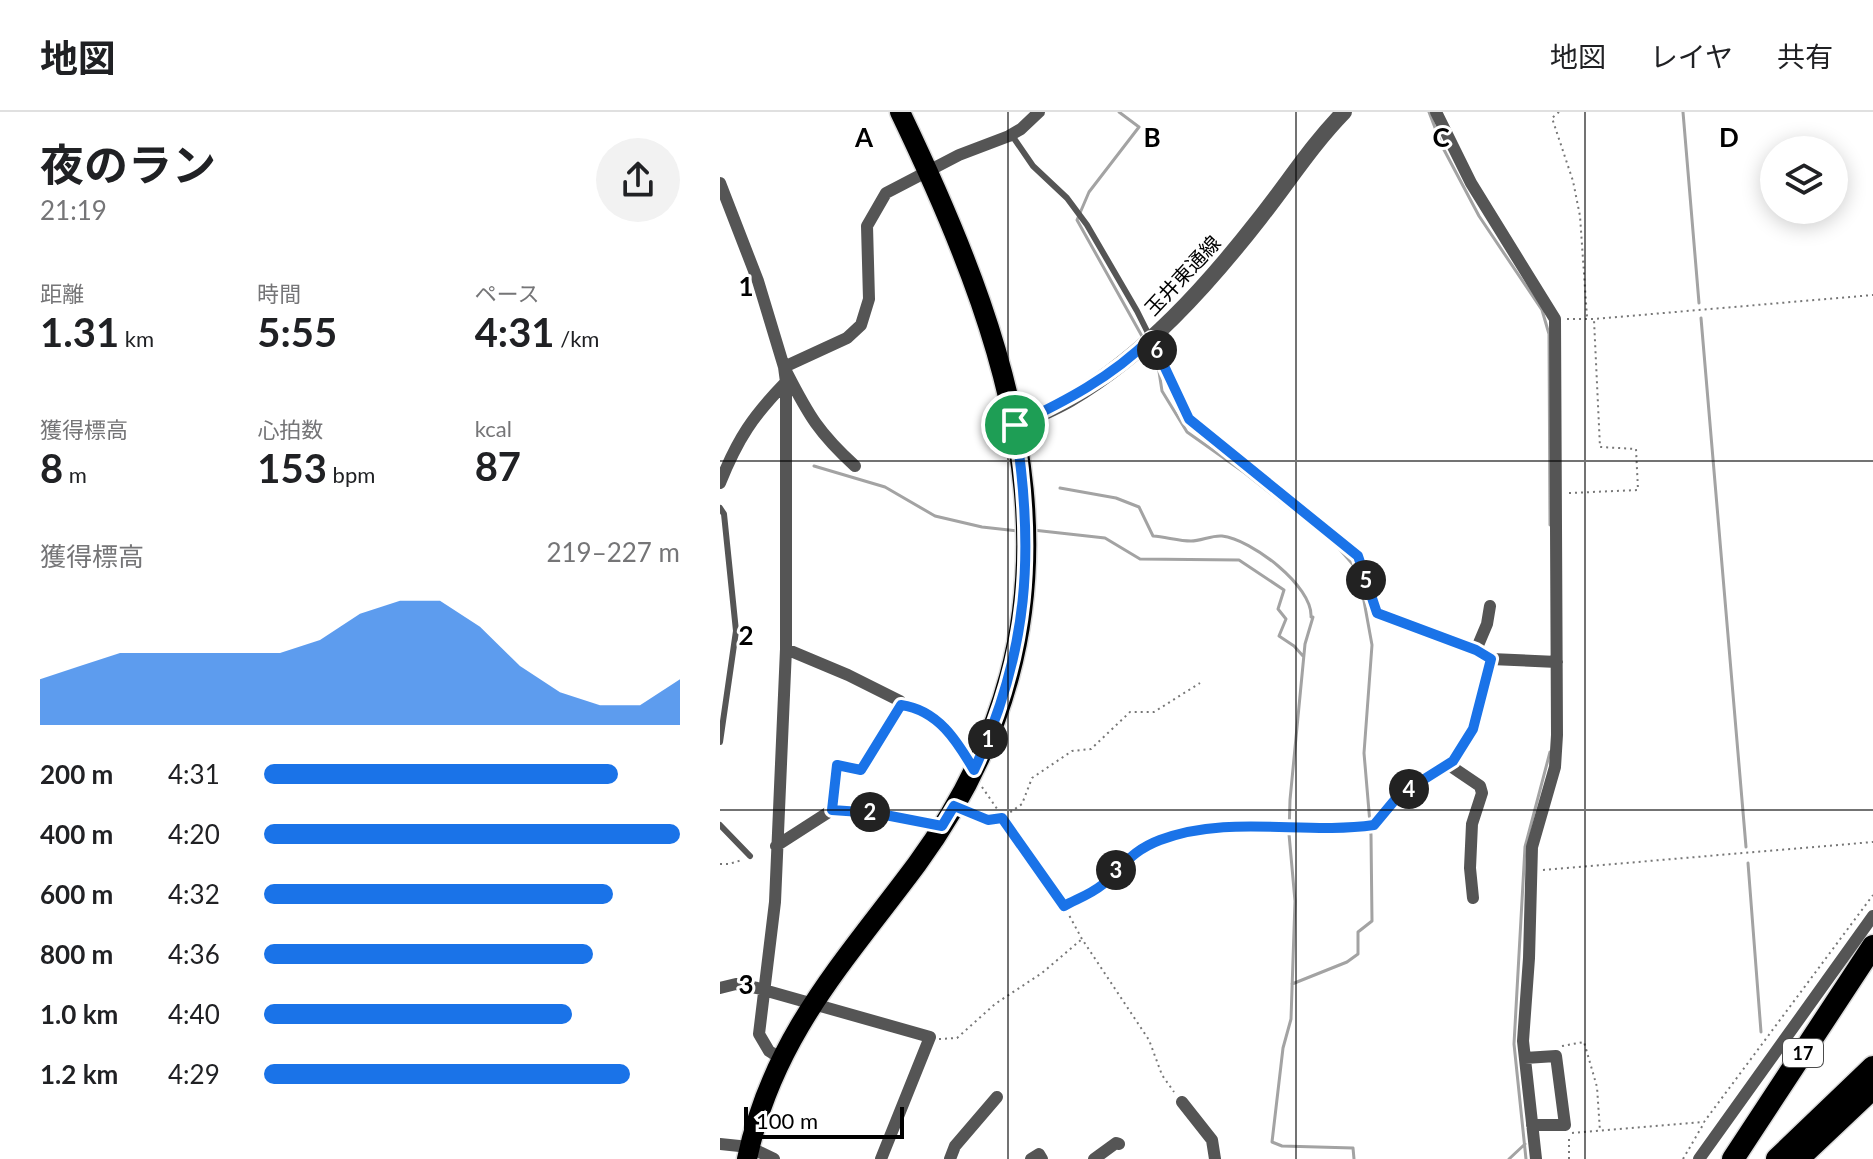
<!DOCTYPE html>
<html lang="ja">
<meta charset="utf-8">
<style>
body{margin:0;font-family:Lato,"Noto Sans JP",sans-serif;background:#f2f2f2;color:#202124;height:100vh;display:flex;flex-direction:column;font-size:30px;white-space:nowrap}
*{box-sizing:border-box;margin:0}
p{font-size:26px;color:#757577}
.icon{flex:none;width:44px;height:44px;fill:none;stroke:currentColor;stroke-width:2;stroke-linecap:round;stroke-linejoin:round}
.map{position:relative;flex:1;overflow:hidden}
.details{display:flex;flex-direction:column;background:#fff;width:720px}
.details>*{flex:none}
.fabs{position:absolute;left:1040px;top:24px;display:grid;gap:16px}
.fabs a{display:grid;place-items:center;width:88px;height:88px;border-radius:50%;background:#fff;box-shadow:0 4px 20px #0003;font-size:40px}
.scale{position:absolute;left:24px;bottom:20px;width:160px;box-sizing:border-box;padding-left:8px;border:4px solid #000;border-top:0;font-size:22px;line-height:28px;white-space:nowrap;color:#000;-webkit-text-stroke:6px #fff;paint-order:stroke}
.pin{position:absolute;display:grid;place-items:center;width:68px;height:68px;color:#fff;margin:-34px;border:4px solid #fff;border-radius:50%;box-shadow:0 2px 8px #0007}
.km{position:absolute;width:40px;height:40px;margin:-20px;border-radius:50%;background:#222;color:#fff;font-size:22px;line-height:40px;text-align:center}
.round{display:grid;place-items:center;flex:none;width:84px;height:84px;border-radius:42px;background:#f2f2f2}
.overview{display:flex;align-items:center;justify-content:space-between;height:136px;padding:0 40px}
h1{font-size:44px;font-weight:700;line-height:60px}
.stats{display:grid;grid-template-columns:repeat(3,1fr);gap:12px;height:136px;padding:8px 40px}
.stats div{display:grid;align-content:center}
.stats b{font-size:40px;font-weight:700}
.stats small{font-size:22px;font-weight:400}
.stats p{font-size:22px}
.chart{height:224px;padding:16px 40px}
.chart p{display:flex;justify-content:space-between}
.chart svg{width:100%;height:144px;margin-top:8px;fill:#1a73e8;opacity:.7}
ul{padding:0 40px;list-style:none;font-size:26px}
li{display:grid;grid-template-columns:128px 96px 1fr;align-items:center;height:60px}
li i{height:20px;border-radius:10px;background:#1a73e8}
header{display:flex;align-items:center;gap:48px;box-sizing:border-box;height:112px;padding:0 40px;background:#fff;border-bottom:2px solid #e0e0e0}
header strong{font-size:38px}
nav{display:flex;gap:44px;margin-inline-start:auto;font-size:28px}
main{display:flex;flex:1;min-height:0}
.map>svg:first-child{display:block}
.lines{fill:none;stroke-linecap:round;stroke-linejoin:round}
.stream{stroke:#a3a3a3;stroke-width:3}
.primary-casing{stroke:#dbdbdb;stroke-width:23}
.trunk-casing{stroke:#dbdbdb;stroke-width:25}
.path{stroke:#777;stroke-width:2;stroke-dasharray:2 4;stroke-linecap:butt}
.service{stroke:#555;stroke-width:6}
.minor{stroke:#555;stroke-width:12}
.tertiary{stroke:#555;stroke-width:16}
.primary{stroke:#000;stroke-width:20}
.trunk{stroke:#000;stroke-width:22}
.route-casing{stroke:#fff;stroke-width:16}
.route{stroke:#1a73e8;stroke-width:10}
.grid{fill:none;stroke:#000;stroke-width:2;stroke-opacity:0.55}
.labels{text-anchor:middle;dominant-baseline:central;stroke-width:6;stroke-linejoin:round;paint-order:stroke}
.shield{fill:#fff;stroke:#4c4c4c;stroke-width:2}
.shield-label{font-size:18px;font-weight:bold;fill:#000}
.street-label{font-size:20px;fill:#000;stroke:#fff}
.grid-label{font-size:26px;text-anchor:middle;font-weight:bold;fill:#000;stroke:#fff;stroke-width:6;stroke-linejoin:round;paint-order:stroke}
</style>
<header>
<strong>地図</strong>
<nav><a>地図</a><a>レイヤ</a><a>共有</a></nav>
</header>
<main>
<section class="details">
<div class="overview"><div><h1>夜のラン</h1><p>21:19</p></div><a class="round"><svg class="icon" aria-label="share" viewBox="0 0 24 24"><path d="M12 15V3M7 8l5-5 5 5M5 13v7h14v-7"/></svg></a></div>
<div class="stats">
<div><p>距離</p><b>1.31<small> km</small></b></div>
<div><p>時間</p><b>5:55</b></div>
<div><p>ペース</p><b>4:31<small> /km</small></b></div>
</div>
<div class="stats">
<div><p>獲得標高</p><b>8<small> m</small></b></div>
<div><p>心拍数</p><b>153<small> bpm</small></b></div>
<div><p>kcal</p><b>87</b></div>
</div>
<div class="chart"><p><span>獲得標高</span>219–227 m</p>
<svg viewBox="0 0 160 44" preserveAspectRatio="none"><path d="M0 44V30L10 26L20 22L30 22L40 22L50 22L60 22L70 18L80 10L90 6L100 6L110 14L120 26L130 34L140 38L150 38L160 30V44z"/></svg>
</div>
<ul>
<li><b>200 m</b>4:31<i style="width:85%"></i></li>
<li><b>400 m</b>4:20<i style="width:100%"></i></li>
<li><b>600 m</b>4:32<i style="width:84%"></i></li>
<li><b>800 m</b>4:36<i style="width:79%"></i></li>
<li><b>1.0 km</b>4:40<i style="width:74%"></i></li>
<li><b>1.2 km</b>4:29<i style="width:88%"></i></li>
</ul>
</section>
<div class="map">
<svg width="1153" height="1047" viewBox="0 0 1153 1047">
<rect width="100%" height="100%" fill="#fff"/>
<g class="lines">
<!-- stream -->
<path class="stream" d="M399,0L419,15L369,80L357,108L423,226
M709,0L722,34L759,104L822,198L829,222L830,413
M963,0L979,191
M981,206L1026,735
M429,236L438,253L442,279L467,320L525,361L616,433L636,456L640,467L652,533L644,641L651,723L652,809L638,820V842L627,850L572,872
M94,354L165,375L215,404L262,415L298,419
M340,376L396,386L419,395L433,424C446,425 459,429 471,429C481,429 492,423 502,424C531,427 593,474 591,505H593L585,532L570,688L569,722L575,789L571,907L563,936L552,1030L562,1034L633,1036L634,1047
M313,418L385,426L420,447L519,448L564,478L558,497L566,507L559,524L574,534L583,544
M1028,751L1041,920
M789,1047L805,1032
M806,1047L794,932L805,735L830,640"/>
<defs>
<path id="primary" d="M27,1047C53,924 125,849 197,752C381,500 303,256 180,0"/>
<path id="trunk" d="M1013,1047L1153,834
M1057,1047L1153,955
M1078,1047L1153,976"/>
</defs>
<!-- primary casing -->
<use href="#primary" class="primary-casing"/>
<!-- trunk casing -->
<use href="#trunk" class="trunk-casing"/>
<!-- path -->
<path class="path" d="M839,0L832,6L853,69L860,104L867,205
M847,207H874L1153,183
M455,275L469,307L638,444L657,501L744,534
M849,381L918,378L916,337L880,335L874,208
M232,623L244,641
M262,675L344,794L362,827L429,928L442,963L454,980
M246,699L268,708L282,706L302,692L312,666L352,639L371,637L410,600H434L480,571
M0,752H9L22,748
M823,758L1153,730
M344,794C357,787 371,781 382,772C404,753 412,739 440,728C508,702 581,723 650,713
M219,927L237,926L275,892L322,861L362,827
M842,934L864,930L877,975L880,1019
M852,1021L984,1010L1153,783
M849,1047V1024
M963,1047L984,1011"/>
<!-- service -->
<path class="service" d="M291,22L313,54L347,86L367,113L417,199L451,267
M0,396L4,402L16,519L0,630
M0,713L30,744"/>
<!-- minor -->
<path class="minor" d="M716,0L751,71L835,207L837,623L835,655L812,735L809,846L803,929L816,1047
M0,71L38,169L64,255L66,270V537L55,790L39,922L49,939L60,946
M64,255L127,226L141,213L149,187L147,114L166,81L239,43L289,24L301,17L319,0
M67,261C89,304 99,321 135,354
M0,371C18,326 33,304 66,270
M770,494L767,512L756,538L771,547L837,550
M181,593L190,594L224,613
M729,653L760,674L762,681L752,712L750,756L753,786
M112,698L155,701L222,714
M659,706L679,683L733,649L753,617L771,547
M56,734L112,698L117,653L141,658L181,593L180,589L128,563L66,537
M0,876L16,872L37,876L210,925L161,1047
M805,946L836,944L845,1013H812
M462,990L492,1028L495,1047
M0,1032L29,1035L54,1047
M230,1047L235,1034L277,985
M311,1047L319,1042L322,1047
M374,1047L396,1031L399,1032
M979,1047L1153,804"/>
<!-- tertiary -->
<path class="tertiary" d="M295,313C313,305 333,297 350,287C425,243 487,174 540,106C570,68 591,34 624,0"/>
<!-- primary -->
<use href="#primary" class="primary"/>
<!-- trunk -->
<use href="#trunk" class="trunk"/>
</g>
<g class="lines">
<defs>
<path id="route" d="M431,226L469,307L638,444L657,501L756,538L771,547L753,617L733,649L679,683L654,713C584,723 508,702 440,728C411,739 404,754 382,773C371,782 357,787 344,794L282,706L268,708L234,694L222,714L155,701L112,698L117,653L141,658L181,593C218,598 237,629 254,658C309,541 315,439 295,313C344,290 392,265 431,226Z"/>
</defs>
<!-- route casing -->
<use href="#route" class="route-casing"/>
<!-- route -->
<use href="#route" class="route"/>
</g>
<!-- grid -->
<path class="grid" d="M288,0V1047M576,0V1047M865,0V1047M0,349H1153M0,698H1153"/>
<g class="labels">
<!-- shield labels -->
<rect class="shield" x="1063" y="927" width="40" height="28" rx="6"/>
<g class="shield-label">
<text x="1083" y="941">17</text>
</g>
<!-- street labels -->
<g class="street-label">
<text transform="translate(462 163) rotate(-47)">玉井東通線</text>
</g>
</g>
<g class="grid-label">
<text x="144" y="35">A</text>
<text x="432" y="35">B</text>
<text x="721" y="35">C</text>
<text x="1009" y="35">D</text>
<text x="26" y="184">1</text>
<text x="26" y="533">2</text>
<text x="26" y="882">3</text>
</g>
</svg>
<div class="fabs">
<a><svg class="icon" aria-label="layers" viewBox="0 0 24 24"><path d="M12 4l9 5-9 5-9-5zM3 14l9 5 9-5"/></svg></a>
</div>
<div class="scale">100 m</div>
<div class="pin" style="left:295px;top:313px;background:#1e9e55"><svg class="icon" aria-label="arrive" viewBox="0 0 24 24"><path d="M6 21V4h12l-3 4 3 4H6"/></svg></div>
<b class="km" style="left:268px;top:627px">1</b>
<b class="km" style="left:150px;top:700px">2</b>
<b class="km" style="left:396px;top:758px">3</b>
<b class="km" style="left:689px;top:677px">4</b>
<b class="km" style="left:646px;top:468px">5</b>
<b class="km" style="left:437px;top:238px">6</b>
</div>
</main>
